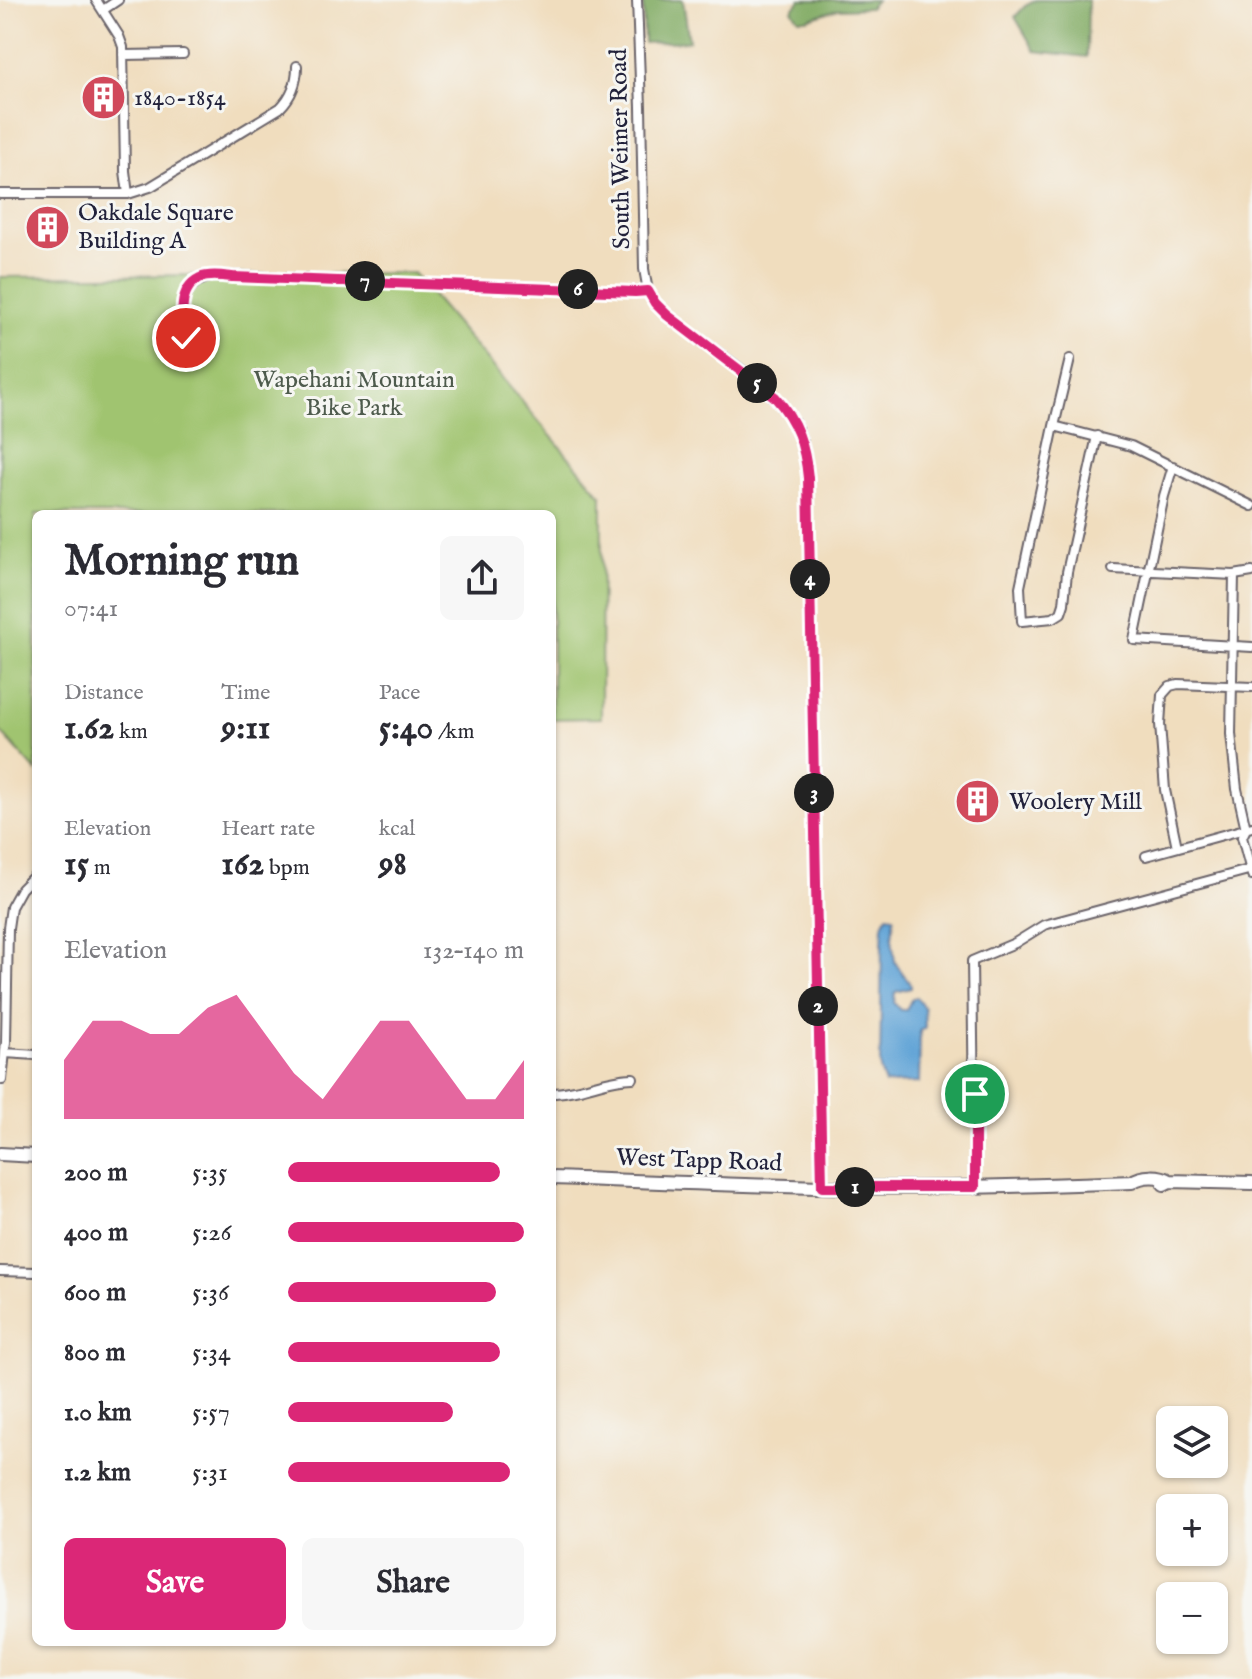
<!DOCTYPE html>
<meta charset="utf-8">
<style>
body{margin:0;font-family:"IM FELL English",serif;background:#f7f7f7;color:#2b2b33;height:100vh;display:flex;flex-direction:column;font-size:30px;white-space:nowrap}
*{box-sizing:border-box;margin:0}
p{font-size:26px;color:#7c7c81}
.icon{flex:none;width:44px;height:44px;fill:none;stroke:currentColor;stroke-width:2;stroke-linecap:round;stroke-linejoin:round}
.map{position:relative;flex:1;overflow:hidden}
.side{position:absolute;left:32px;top:510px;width:524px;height:1136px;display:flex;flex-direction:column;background:#fff;border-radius:12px;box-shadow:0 2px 6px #0004}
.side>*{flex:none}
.controls{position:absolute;left:1156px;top:1406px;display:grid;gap:16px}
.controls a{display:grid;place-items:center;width:72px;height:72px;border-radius:12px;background:#fff;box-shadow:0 2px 6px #0004;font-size:40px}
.pin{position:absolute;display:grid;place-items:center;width:68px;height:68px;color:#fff;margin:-34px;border:4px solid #fff;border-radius:50%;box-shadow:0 2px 8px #0007}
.km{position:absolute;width:40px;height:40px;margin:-20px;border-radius:50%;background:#222;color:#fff;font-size:22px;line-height:40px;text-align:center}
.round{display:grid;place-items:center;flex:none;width:84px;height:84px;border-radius:12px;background:#f7f7f7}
.headline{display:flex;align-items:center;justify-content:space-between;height:136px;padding:0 32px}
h1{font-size:44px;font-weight:700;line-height:60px}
.figures{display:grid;grid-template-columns:repeat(3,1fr);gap:12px;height:136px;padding:8px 32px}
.figures div{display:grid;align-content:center}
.figures b{font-size:34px;font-weight:700}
.figures small{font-size:22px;font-weight:400}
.figures p{font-size:22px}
.chart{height:224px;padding:16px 32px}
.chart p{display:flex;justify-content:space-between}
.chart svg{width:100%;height:144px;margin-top:8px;fill:#db2777;opacity:.7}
.cta{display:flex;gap:16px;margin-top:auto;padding:16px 32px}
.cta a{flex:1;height:92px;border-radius:12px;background:#db2777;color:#fff;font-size:32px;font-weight:700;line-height:92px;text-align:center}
.cta a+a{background:#f7f7f7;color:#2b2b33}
ul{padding:0 32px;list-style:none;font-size:26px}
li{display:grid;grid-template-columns:128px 96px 1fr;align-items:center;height:60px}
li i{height:20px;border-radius:10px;background:#db2777}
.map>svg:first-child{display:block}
.green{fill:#a0c46f;stroke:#617355;stroke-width:2}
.forest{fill:#80aa62;stroke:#51664e;stroke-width:2}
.water{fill:#64a5d7;stroke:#436489;stroke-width:2}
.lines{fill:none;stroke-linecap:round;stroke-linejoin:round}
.minor-casing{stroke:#6a6369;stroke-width:12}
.secondary-casing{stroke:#6a6369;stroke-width:16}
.minor{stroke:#fff;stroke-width:8}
.secondary{stroke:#fff;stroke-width:12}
.route-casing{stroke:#fff;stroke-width:16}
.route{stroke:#db2777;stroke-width:10}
.labels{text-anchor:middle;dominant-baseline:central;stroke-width:6;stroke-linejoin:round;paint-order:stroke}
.poi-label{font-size:24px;fill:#22223b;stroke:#f6f6f2;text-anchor:start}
.street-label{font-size:24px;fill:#22223b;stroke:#f6f6f2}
.park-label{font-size:24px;fill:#4e5b4d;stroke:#f6f6f2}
</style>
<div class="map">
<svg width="1252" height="1679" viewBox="0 0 1252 1679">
<rect width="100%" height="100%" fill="#f6f6f2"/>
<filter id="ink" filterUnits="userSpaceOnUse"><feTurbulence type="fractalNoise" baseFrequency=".0125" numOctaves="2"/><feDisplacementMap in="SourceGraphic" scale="16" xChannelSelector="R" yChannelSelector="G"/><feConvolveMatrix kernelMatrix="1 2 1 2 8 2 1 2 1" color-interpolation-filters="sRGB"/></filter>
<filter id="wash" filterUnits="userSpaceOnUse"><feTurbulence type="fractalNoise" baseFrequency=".006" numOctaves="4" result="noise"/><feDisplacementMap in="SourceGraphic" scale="32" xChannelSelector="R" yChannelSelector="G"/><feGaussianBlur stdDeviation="1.8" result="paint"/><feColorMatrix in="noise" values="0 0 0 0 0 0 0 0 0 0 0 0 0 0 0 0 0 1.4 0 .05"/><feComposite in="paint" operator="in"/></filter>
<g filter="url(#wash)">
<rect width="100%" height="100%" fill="#f0ddbe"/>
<!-- green -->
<path class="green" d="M413,273L602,496L601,718L552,719V514H36V771L0,731V277Z"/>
<!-- forest -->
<path class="forest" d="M643,0H683L689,41L644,43Z
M800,0H876L869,8L838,9L807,19H799L792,10Z
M1036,0H1088L1087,57L1035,51L1015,17L1025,6Z"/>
<!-- water -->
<path class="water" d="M887,915L894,916L892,938L895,962L911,985V988L895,992L894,1003L900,1010H906L911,1000L916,997L924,1008L925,1029L920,1030L919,1083L885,1084L880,1069L882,945L883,925Z"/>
</g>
<g filter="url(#ink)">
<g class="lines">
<defs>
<path id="minor" d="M96,0L119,36L123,47L125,171L128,194
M637,0L641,107L644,269L648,291L655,303L667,315C706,348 782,387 800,435C805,448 806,463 808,478L822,1187
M103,10L118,0
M124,55L183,54
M0,194H128L150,187L280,108C292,96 297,83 297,66
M186,338C180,307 179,280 217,276L635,292L648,291
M1054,426L1070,359
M1097,436L1067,572L1064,604L1061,613L1053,618L1022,621L1020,587L1054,426L1131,446L1252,506
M1173,466L1164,496L1134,640L1252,647
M1113,569L1234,575L1252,572
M1234,575L1231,734L1237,789L1246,829L1242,837L1252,875
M1177,847L1165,790L1160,724L1162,695L1170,686L1178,684L1252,687
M1146,856L1252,827
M5,1053L36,1055
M2,1080L6,1042L8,928L11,907L21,889L36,874
M552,1093C580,1093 606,1078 633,1078
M975,1187L972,961L1015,943L1044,925L1252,869
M0,1271L36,1272"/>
<path id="secondary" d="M0,1154L36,1156
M552,1178C641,1181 731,1185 820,1187C924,1189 1028,1186 1132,1182C1142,1175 1160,1175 1170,1181
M1164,1184L1170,1181L1252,1183"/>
</defs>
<!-- minor casing -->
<use href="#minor" class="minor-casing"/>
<!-- secondary casing -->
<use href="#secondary" class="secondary-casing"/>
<!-- minor -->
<use href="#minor" class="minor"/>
<!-- secondary -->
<use href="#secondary" class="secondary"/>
</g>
</g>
<g class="lines" filter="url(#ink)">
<defs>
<path id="route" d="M186,338C182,318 177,289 200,278C209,274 223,276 233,277L635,292L648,291L655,303L667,315L775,397C797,421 805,446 808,478L822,1187H975V1094"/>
</defs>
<!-- route casing -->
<use href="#route" class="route-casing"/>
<!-- route -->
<use href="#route" class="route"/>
</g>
<!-- icons -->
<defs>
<symbol id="building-disc" viewBox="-11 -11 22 22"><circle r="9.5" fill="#d1495b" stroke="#f6f6f2"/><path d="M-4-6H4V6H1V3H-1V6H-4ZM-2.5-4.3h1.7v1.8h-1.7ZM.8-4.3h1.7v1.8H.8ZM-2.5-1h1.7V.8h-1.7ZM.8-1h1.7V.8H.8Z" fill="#fff"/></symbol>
</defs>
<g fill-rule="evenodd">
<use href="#building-disc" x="78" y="72" width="51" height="51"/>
<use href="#building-disc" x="22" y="202" width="51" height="51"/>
<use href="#building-disc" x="952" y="776" width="51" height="51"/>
</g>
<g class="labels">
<!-- poi labels -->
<g class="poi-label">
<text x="134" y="98">1840-1854</text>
<text x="78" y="213">Oakdale Square<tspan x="78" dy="28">Building A</tspan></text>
<text x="1009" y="802">Woolery Mill</text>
</g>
<!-- street labels -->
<g class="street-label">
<text transform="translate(621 149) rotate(-91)">South Weimer Road</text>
<text transform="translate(699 1161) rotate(2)">West Tapp Road</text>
</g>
<!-- park labels -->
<g class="park-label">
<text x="354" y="380">Wapehani Mountain<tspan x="354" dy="28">Bike Park</tspan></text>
</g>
</g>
</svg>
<div class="controls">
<a><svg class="icon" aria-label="layers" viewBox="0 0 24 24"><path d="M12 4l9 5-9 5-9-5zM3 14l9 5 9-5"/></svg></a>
<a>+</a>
<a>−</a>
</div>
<div class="pin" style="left:975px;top:1094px;background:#1e9e55"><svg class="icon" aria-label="arrive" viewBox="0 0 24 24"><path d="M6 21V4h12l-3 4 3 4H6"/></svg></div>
<div class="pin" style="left:186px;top:338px;background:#d93025"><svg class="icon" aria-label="check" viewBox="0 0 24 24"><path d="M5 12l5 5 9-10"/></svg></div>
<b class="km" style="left:855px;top:1187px">1</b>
<b class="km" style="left:818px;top:1006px">2</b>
<b class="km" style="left:814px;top:793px">3</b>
<b class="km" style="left:810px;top:579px">4</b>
<b class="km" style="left:757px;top:383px">5</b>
<b class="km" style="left:578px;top:289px">6</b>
<b class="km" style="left:365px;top:281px">7</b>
<section class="side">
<div class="headline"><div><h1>Morning run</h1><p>07:41</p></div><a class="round"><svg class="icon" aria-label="share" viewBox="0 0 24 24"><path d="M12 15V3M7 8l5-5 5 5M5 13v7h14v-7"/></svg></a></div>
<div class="figures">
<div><p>Distance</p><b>1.62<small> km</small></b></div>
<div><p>Time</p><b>9:11</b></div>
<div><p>Pace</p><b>5:40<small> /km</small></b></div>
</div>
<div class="figures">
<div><p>Elevation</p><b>15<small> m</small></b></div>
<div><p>Heart rate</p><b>162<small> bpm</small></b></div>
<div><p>kcal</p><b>98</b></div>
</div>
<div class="chart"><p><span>Elevation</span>132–140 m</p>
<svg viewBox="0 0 160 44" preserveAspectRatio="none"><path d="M0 44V26L10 14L20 14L30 18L40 18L50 10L60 6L70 18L80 30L90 38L100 26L110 14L120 14L130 26L140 38L150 38L160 26V44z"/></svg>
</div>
<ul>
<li><b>200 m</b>5:35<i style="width:90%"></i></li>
<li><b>400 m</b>5:26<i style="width:100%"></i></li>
<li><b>600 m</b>5:36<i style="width:88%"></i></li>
<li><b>800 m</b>5:34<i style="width:90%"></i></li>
<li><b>1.0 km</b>5:57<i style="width:70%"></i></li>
<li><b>1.2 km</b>5:31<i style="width:94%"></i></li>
</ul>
<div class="cta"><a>Save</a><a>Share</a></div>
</section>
</div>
